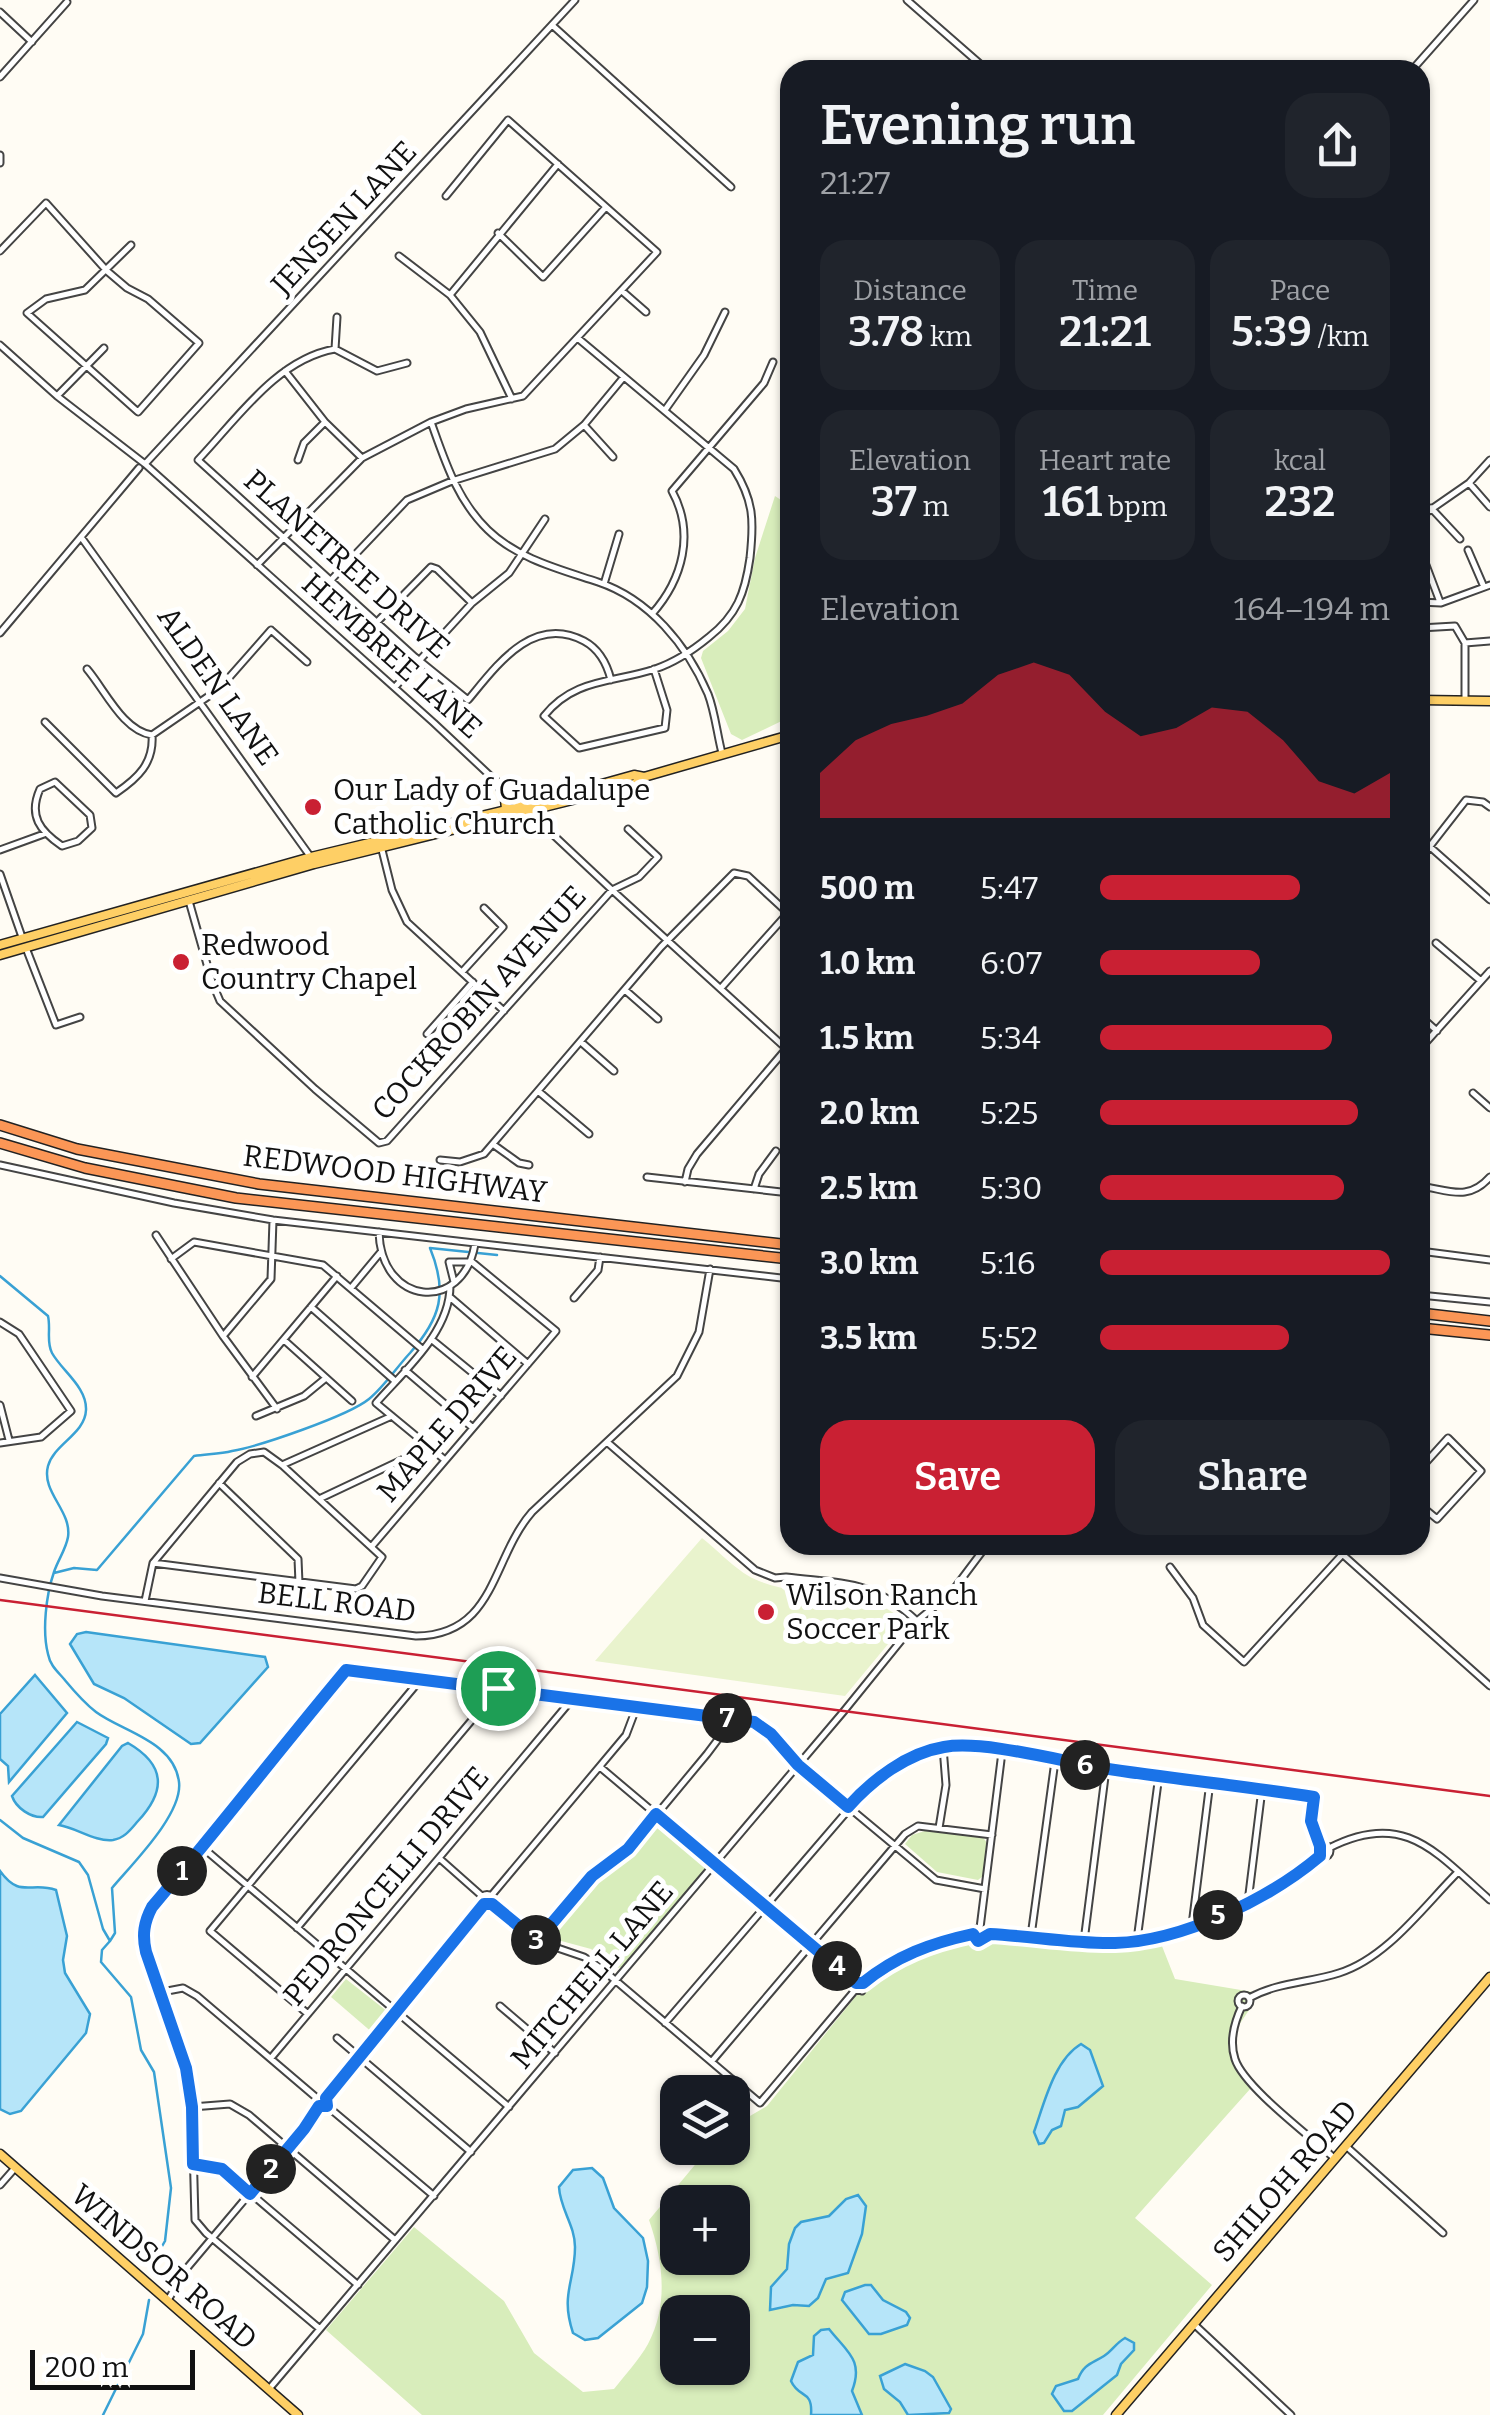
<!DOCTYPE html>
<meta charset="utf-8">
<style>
body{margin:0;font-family:Bitter,serif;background:#20242c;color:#f1f3f6;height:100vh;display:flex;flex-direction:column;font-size:38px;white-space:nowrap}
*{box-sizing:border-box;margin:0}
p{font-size:32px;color:#9ea1a6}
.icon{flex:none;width:55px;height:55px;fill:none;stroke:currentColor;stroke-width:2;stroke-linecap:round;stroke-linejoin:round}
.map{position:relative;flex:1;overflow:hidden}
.panel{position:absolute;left:780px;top:60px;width:650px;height:1495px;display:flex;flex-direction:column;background:#171b24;border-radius:30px;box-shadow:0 2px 8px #0004}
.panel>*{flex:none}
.fabs{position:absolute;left:660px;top:2075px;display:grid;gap:20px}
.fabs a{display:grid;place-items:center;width:90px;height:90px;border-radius:20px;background:#171b24;box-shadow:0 2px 8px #0004;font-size:50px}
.scale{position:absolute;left:30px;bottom:25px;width:165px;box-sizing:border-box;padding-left:10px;border:5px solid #111;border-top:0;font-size:28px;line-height:35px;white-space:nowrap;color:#111;-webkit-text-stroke:8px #fff;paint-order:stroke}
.pin{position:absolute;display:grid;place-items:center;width:85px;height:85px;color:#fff;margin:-42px;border:5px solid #fff;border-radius:50%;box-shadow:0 2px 10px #0007}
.km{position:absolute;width:50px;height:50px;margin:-25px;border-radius:50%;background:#222;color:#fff;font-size:28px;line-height:50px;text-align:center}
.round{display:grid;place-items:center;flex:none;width:105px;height:105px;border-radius:30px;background:#20242c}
.summary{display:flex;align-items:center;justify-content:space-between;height:170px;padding:0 40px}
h1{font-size:55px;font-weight:600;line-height:75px}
.figures{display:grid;grid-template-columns:repeat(3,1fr);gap:15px;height:170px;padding:10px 40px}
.figures div{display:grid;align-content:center;border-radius:25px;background:#20242c;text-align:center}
.figures b{font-size:42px;font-weight:600}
.figures small{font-size:28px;font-weight:400}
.figures p{font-size:28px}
.chart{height:280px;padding:20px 40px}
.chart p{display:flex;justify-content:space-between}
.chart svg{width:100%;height:180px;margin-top:10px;fill:#c92033;opacity:.7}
.button{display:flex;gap:20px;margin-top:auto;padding:20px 40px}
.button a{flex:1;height:115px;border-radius:30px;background:#c92033;color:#fff;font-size:40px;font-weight:600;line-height:115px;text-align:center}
.button a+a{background:#20242c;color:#f1f3f6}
ul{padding:0 40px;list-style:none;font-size:32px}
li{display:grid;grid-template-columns:160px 120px 1fr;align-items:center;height:75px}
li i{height:25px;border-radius:12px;background:#c92033}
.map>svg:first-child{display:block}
.green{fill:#d8edbb;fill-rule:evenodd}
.pitch{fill:#e9f3cd}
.water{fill:#b6e5f9;stroke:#39a1d4;stroke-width:2.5}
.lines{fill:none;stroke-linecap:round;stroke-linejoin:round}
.stream{stroke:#39a1d4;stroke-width:2.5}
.minor-casing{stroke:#444;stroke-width:9}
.major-casing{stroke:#222;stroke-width:11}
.highway-casing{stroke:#222;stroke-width:12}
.minor{stroke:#fff;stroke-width:5}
.major{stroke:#fecf65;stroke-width:8}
.highway{stroke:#fb9656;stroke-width:9}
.rail{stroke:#c92033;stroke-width:2.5}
.route-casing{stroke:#fff;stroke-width:20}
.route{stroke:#1a73e8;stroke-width:12}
.poi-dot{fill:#c92033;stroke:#fff;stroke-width:4}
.labels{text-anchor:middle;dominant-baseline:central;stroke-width:10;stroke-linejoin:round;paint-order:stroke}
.street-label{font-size:30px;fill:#111;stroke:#fff}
.poi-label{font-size:30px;fill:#111;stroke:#fff;text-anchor:start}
</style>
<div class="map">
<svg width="1490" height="2415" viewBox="0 0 1490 2415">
<rect width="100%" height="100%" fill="#fffcf4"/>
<!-- green -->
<path class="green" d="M775,496L790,506V717L742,740L731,734L701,658L703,651L728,631L745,609L755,558Z
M657,1823L662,1824L708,1867L623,1967L617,1968L591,1949L554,1939L553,1935L594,1886L633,1856Z
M928,1830L982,1836L987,1843L983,1876L978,1880L937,1872L905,1844L912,1835Z
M960,1940C984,1940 1009,1938 1032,1940C1076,1944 1117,1951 1160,1941L1175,1979L1253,1992V2004L1229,2040L1235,2065L1251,2088L1135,2218L1212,2285L1103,2415H422L326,2330L414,2227L504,2301L534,2353L583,2392L614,2389C625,2375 639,2360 648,2344C669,2305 663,2260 649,2220L709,2148H732L733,2126L767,2106L856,1996L893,1965L941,1944ZM678,2202H732V2258H678ZM678,2312H732V2368H678Z
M346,1979L388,2012L374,2034L331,1997Z"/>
<!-- pitch -->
<path class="pitch" d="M702,1538C720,1552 738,1573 759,1581C809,1601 855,1581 902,1619L903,1626L845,1696L595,1661Z"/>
<!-- water -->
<path class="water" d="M86,1632L265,1657L268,1667L200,1743L191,1744L124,1698L94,1684L70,1644L77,1634Z
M35,1675L67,1713L9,1782L8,1766L0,1759V1714Z
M77,1722L108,1738L106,1744L43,1817C31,1818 16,1808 12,1796Z
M128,1743C166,1765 166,1791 138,1821C131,1829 125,1838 113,1840C95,1842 77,1828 59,1825L122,1746Z
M0,1871C20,1899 31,1881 56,1890L67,1936L63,1960L65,1973L90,2014L86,2033L21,2111L10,2114L0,2109Z
M1081,2044L1090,2050L1103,2086L1078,2107L1065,2110L1061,2126L1052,2130L1044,2143L1039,2144L1034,2132C1044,2104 1054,2060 1081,2044Z
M592,2168L603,2178L614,2208L643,2238L648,2261L647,2287L642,2303L598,2338L585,2340L573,2333C560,2294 575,2282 575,2247C575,2225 560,2209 559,2187L573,2170Z
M858,2195L866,2206L862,2234L848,2273L826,2279L818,2298L809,2306L793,2305L770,2310L771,2287L787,2269L789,2244L795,2228L801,2222L829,2216L846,2199Z
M865,2285H871L883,2300L906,2312L910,2318L907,2325L881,2334H869L842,2300L845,2292Z
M829,2329C847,2352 864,2360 852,2391L862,2415H811C813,2389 799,2399 791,2381L798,2362L813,2355L814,2336L821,2330Z
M1125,2338L1134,2343V2350L1121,2364L1117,2375L1072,2411H1064L1052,2394L1056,2386L1078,2379C1084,2364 1091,2364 1104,2356C1112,2351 1116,2343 1125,2338Z
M905,2364L925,2371L933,2377L951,2409L949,2413L908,2415L900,2402L884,2389L880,2376Z"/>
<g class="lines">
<!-- stream -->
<path class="stream" d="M0,1276L48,1316C51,1329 46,1342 52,1353C62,1371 87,1387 86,1410C85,1434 54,1444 48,1466C41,1492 72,1511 68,1537C66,1549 58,1560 54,1572C46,1595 42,1631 48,1654C50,1665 57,1671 64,1679C74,1691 83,1702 96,1712C123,1732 174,1741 179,1782C183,1814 132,1864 112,1888L115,1933L110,1941
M54,1573L74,1568L97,1570L194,1456C207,1454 220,1454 232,1451C260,1446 348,1416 369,1399C384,1387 396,1368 410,1353C441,1318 448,1292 430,1248L497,1255
M0,1820L23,1838L79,1862L88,1875L103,1929L110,1941L102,1950L101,1962L131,1997L141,2050L154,2072L171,2188L165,2241L157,2255L154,2275
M103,2415L143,2334L149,2300"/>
<defs>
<path id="minor" d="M907,0L987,70
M0,12L32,42
M552,25L731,187
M1412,70L1474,0
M0,77L67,2
M0,155V163
M498,233L543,277L606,207
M0,251L46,203L107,271L127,288L148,299L199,343L138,412L27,313L46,299L85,290L131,245
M399,256L450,295L480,332L512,399
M622,291L646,312
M450,295L558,164
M580,340L734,469C754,501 754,521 750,558C745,593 737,615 709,637C692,651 676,662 655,669C613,683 574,678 544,716L579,748L665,728L667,710L654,669
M0,345L57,396L145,464L434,723L612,890L790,1052
M335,349L337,317
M407,363L377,371L335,349C277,359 237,419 198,460L415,657L468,700C497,665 533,614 584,641C599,649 607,664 611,680
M285,371L325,422L362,458
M57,396L104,348
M665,410L704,355L725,312
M431,422C445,461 457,500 488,530C518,559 559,569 598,582C649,599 687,645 708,694C715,712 717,734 722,753
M584,425L613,457
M298,460L304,443L325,422
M145,464L575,0
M1469,483L1490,507
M1431,508L1460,539
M1420,517L1469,483L1490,460
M81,537L310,856
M1468,550L1484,587
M1420,560L1426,565L1440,602
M257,565L362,458L431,422L466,409L523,396L657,252L508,120L446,196
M330,581L407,500L452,481L555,449L584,425L623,378
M604,584L619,534
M1420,602L1441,603L1490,585
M652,614C683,579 695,533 672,491L764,383L773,362
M377,622L431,567L437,569L472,603
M1420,628L1455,626L1465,643V700
M0,633L139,468
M1465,643L1490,641
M87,669C105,690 123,731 152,735
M395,687L472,603L509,573L545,519
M45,722L116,793C138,778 154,763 152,735L219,689L271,630L307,662
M55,782L90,815L92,828L78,841L62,846C40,831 28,816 40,789Z
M1420,838L1490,900
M381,846L392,890L407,922L504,1011
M0,850L44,834
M1420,859L1466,800L1483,802L1490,807
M0,874L22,937
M189,901L212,982L220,1001L315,1089L379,1143L387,1141L612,890L639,877L658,857L628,829
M1436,943L1481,981
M26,948L56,1025L80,1017
M462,972L503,927L484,908
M721,988L788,913
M625,990L658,1019
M1420,1016L1437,1031
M427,1034L473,982
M581,1042L614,1071
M1420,1049L1490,971
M538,1091L589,1134
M1473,1093L1490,1108
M1420,1107L1423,1119L1420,1144
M494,1145L519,1163L529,1165
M440,1160L460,1162L484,1154L661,947L734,873L748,876L790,915
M0,1165L174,1203L273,1220L790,1279
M647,1177L790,1193
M685,1182L688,1169L697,1154L786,1049
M1420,1186C1449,1190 1468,1202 1490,1177
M754,1189L759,1174L776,1151
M379,1232C381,1306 463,1314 475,1244
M156,1235L223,1336L277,1409
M1420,1251L1490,1260
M171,1259L194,1242L323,1265L422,1349
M351,1288L380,1253
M1420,1295L1490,1302
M451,1298L528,1364
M574,1298L598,1270L600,1257
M311,1307L395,1381
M0,1322L19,1334L71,1411L41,1437L0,1443
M224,1335L271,1279L273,1220
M431,1339L501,1396
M284,1340L352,1401
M405,1370L473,1428
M252,1377L337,1276
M0,1405L9,1440
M256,1416L304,1396L326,1378
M607,1442L755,1570L775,1578L786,1577C844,1584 871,1579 917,1621
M445,1460L376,1403C404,1371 450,1332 450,1286
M282,1465L392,1416
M1420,1469L1448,1438L1481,1471L1437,1519L1420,1505
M219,1483L298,1559L299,1583
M319,1499L429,1447
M1332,1545L1490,1686
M372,1546L556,1331L472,1262H449L454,1282
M1170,1567L1193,1598L1203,1625L1244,1662L1351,1545
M0,1578L102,1596L416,1636C496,1635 491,1559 532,1512L677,1376L699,1332L710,1269
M145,1601L153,1563L237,1462L250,1454L264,1452L282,1465L382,1557L362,1586L356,1589L153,1563
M600,1767L856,1983
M939,1828L946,1785L943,1747
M1318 1851a6 6 0 1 1 12 0a6 6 0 1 1-12 0Z
M202,1847L509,2107
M1329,1848C1405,1809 1436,1853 1490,1900
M439,1858L483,1897
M481.5 1900a5.5 5.5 0 1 1 11 0a5.5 5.5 0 1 1-11 0Z
M491,1896L626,1735L637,1706
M1248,1902L1262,1789
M491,1903L537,1941L584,1957L602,1969L760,2103L856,1989
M1192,1925L1210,1782
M973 1934a6 6 0 1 1 12 0a6 6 0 1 1-12 0Z
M297,1928L498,1689
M980,1928L1002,1752
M986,1935C1029,1933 1073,1945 1117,1942C1186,1939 1268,1900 1320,1856
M1031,1936L1055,1761
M1137,1940L1159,1775
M537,1941L592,1876L628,1849L707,1754L719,1738L725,1718
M1084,1941L1106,1769
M857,1982L864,1984L862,1991L855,1988Z
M863,1983C896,1956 931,1943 973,1934
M162,1992L183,1988L197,1996L318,2099
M1238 2001a6 6 0 1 1 12 0a6 6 0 1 1-12 0Z
M1249,1998C1278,1982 1308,1983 1339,1973C1387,1958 1424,1906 1458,1872
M500,2006L555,2053
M1242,2006C1234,2023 1229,2041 1235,2059C1244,2087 1310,2136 1334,2158
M308,2014L210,1931L421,1679
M665,2023L868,1787L916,1756L943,1747L973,1746L1106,1769L1314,1797L1311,1821L1320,1846
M337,2038L471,2152
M271,2058L574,1697
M712,2061L905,1834L918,1826L992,1835
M316.5 2102a5.5 5.5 0 1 1 11 0a5.5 5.5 0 1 1-11 0Z
M326,2098L484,1904
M327,2106L434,2196
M192,2107L230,2104L249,2115L395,2240
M1347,2147L1443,2233
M193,2164L222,2169L358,2285
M0,2185L15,2168
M168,2300L187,2268L304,2129L319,2106
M1195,2325L1291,2415
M320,2329L206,2233L195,2220L192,2107L186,2068L143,1941L146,1920L152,1907L347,1670L755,1723L771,1734L798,1765L936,1880L985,1889
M269,2389L844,1711L917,1621L951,1593L987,1545"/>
<path id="major" d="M1420,700L1490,701
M498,783L505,798L506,810
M0,945L311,857L523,806L634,775L644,777
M0,955L314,864L633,785L644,777L790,735
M0,2154L298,2415
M1116,2415L1490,1977"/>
<path id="highway" d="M0,1125L77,1149L259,1184L790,1245
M0,1143L85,1168L236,1198L790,1259
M1420,1313L1490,1321
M1420,1328L1490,1335"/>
</defs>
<!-- minor casing -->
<use href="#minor" class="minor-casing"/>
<!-- major casing -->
<use href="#major" class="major-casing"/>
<!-- highway casing -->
<use href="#highway" class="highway-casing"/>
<!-- minor -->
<use href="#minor" class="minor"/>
<!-- major -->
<use href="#major" class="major"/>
<!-- highway -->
<use href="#highway" class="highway"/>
<!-- rail -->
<path class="rail" d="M0,1600L1490,1796"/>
</g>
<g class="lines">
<defs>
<path id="route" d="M346,1670L754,1722L771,1734L798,1765L848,1807C872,1780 907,1753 944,1747C983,1740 1061,1761 1102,1768C1173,1779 1244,1786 1314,1797L1311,1821L1320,1846V1856C1269,1899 1183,1941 1115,1943C1074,1944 1031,1936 990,1934L978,1941L973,1934C931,1943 896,1956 863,1983H856L656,1814L628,1849L592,1876L537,1941L492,1904H484L326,2098L327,2106H319L304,2129L250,2194L222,2169L193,2164L192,2107L186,2068L146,1952C142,1935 144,1922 152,1907C218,1829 280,1749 346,1670Z"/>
</defs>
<!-- route casing -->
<use href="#route" class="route-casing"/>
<!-- route -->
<use href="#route" class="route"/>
</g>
<!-- markers -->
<g class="poi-dot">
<circle cx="313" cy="807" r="10"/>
<circle cx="181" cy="962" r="10"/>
<circle cx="766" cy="1612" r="10"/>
</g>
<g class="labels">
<!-- street labels -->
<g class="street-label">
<text transform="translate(344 218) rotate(-47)">JENSEN LANE</text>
<text transform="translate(347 564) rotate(42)">PLANETREE DRIVE</text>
<text transform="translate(392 656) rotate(42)">HEMBREE LANE</text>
<text transform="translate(218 686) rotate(55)">ALDEN LANE</text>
<text transform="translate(479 1003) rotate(-48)">COCKROBIN AVENUE</text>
<text transform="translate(395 1174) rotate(7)">REDWOOD HIGHWAY</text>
<text transform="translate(447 1424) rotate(-49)">MAPLE DRIVE</text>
<text transform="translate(337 1602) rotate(7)">BELL ROAD</text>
<text transform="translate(386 1886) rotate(-50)">PEDRONCELLI DRIVE</text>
<text transform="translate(592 1975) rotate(-50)">MITCHELL LANE</text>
<text transform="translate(1285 2181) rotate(-49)">SHILOH ROAD</text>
<text transform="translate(164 2267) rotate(41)">WINDSOR ROAD</text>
</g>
<!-- poi labels -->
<g class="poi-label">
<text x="333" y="790">Our Lady of Guadalupe<tspan x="333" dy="34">Catholic Church</tspan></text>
<text x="201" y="945">Redwood<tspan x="201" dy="34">Country Chapel</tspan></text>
<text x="786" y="1595">Wilson Ranch<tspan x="786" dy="34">Soccer Park</tspan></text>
</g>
</g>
</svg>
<div class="fabs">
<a><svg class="icon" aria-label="layers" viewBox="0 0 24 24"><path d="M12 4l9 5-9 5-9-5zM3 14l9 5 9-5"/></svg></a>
<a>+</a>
<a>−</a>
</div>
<div class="scale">200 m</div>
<div class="pin" style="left:498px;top:1688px;background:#1e9e55"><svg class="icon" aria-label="arrive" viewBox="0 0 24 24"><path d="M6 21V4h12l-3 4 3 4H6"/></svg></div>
<b class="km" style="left:182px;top:1871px">1</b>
<b class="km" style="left:271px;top:2169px">2</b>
<b class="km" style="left:536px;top:1940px">3</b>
<b class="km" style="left:837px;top:1966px">4</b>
<b class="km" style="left:1218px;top:1915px">5</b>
<b class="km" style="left:1085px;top:1765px">6</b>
<b class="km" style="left:727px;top:1718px">7</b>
<section class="panel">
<div class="summary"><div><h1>Evening run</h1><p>21:27</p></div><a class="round"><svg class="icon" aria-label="share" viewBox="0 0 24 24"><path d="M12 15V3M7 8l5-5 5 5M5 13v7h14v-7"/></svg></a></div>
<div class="figures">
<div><p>Distance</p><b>3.78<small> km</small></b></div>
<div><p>Time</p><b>21:21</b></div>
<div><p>Pace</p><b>5:39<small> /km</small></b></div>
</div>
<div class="figures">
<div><p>Elevation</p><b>37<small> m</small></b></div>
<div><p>Heart rate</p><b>161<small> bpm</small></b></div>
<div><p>kcal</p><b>232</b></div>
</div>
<div class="chart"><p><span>Elevation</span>164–194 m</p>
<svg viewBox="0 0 160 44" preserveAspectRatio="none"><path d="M0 44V33L10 25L20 21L30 19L40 16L50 9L60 6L70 9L80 18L90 24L100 22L110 17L120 18L130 25L140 35L150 38L160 33V44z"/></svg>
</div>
<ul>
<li><b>500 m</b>5:47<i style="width:69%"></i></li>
<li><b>1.0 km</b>6:07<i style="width:55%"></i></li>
<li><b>1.5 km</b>5:34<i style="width:80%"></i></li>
<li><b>2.0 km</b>5:25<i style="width:89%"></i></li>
<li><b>2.5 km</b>5:30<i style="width:84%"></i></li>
<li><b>3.0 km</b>5:16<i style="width:100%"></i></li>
<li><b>3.5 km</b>5:52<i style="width:65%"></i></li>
</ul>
<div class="button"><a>Save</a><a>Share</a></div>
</section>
</div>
